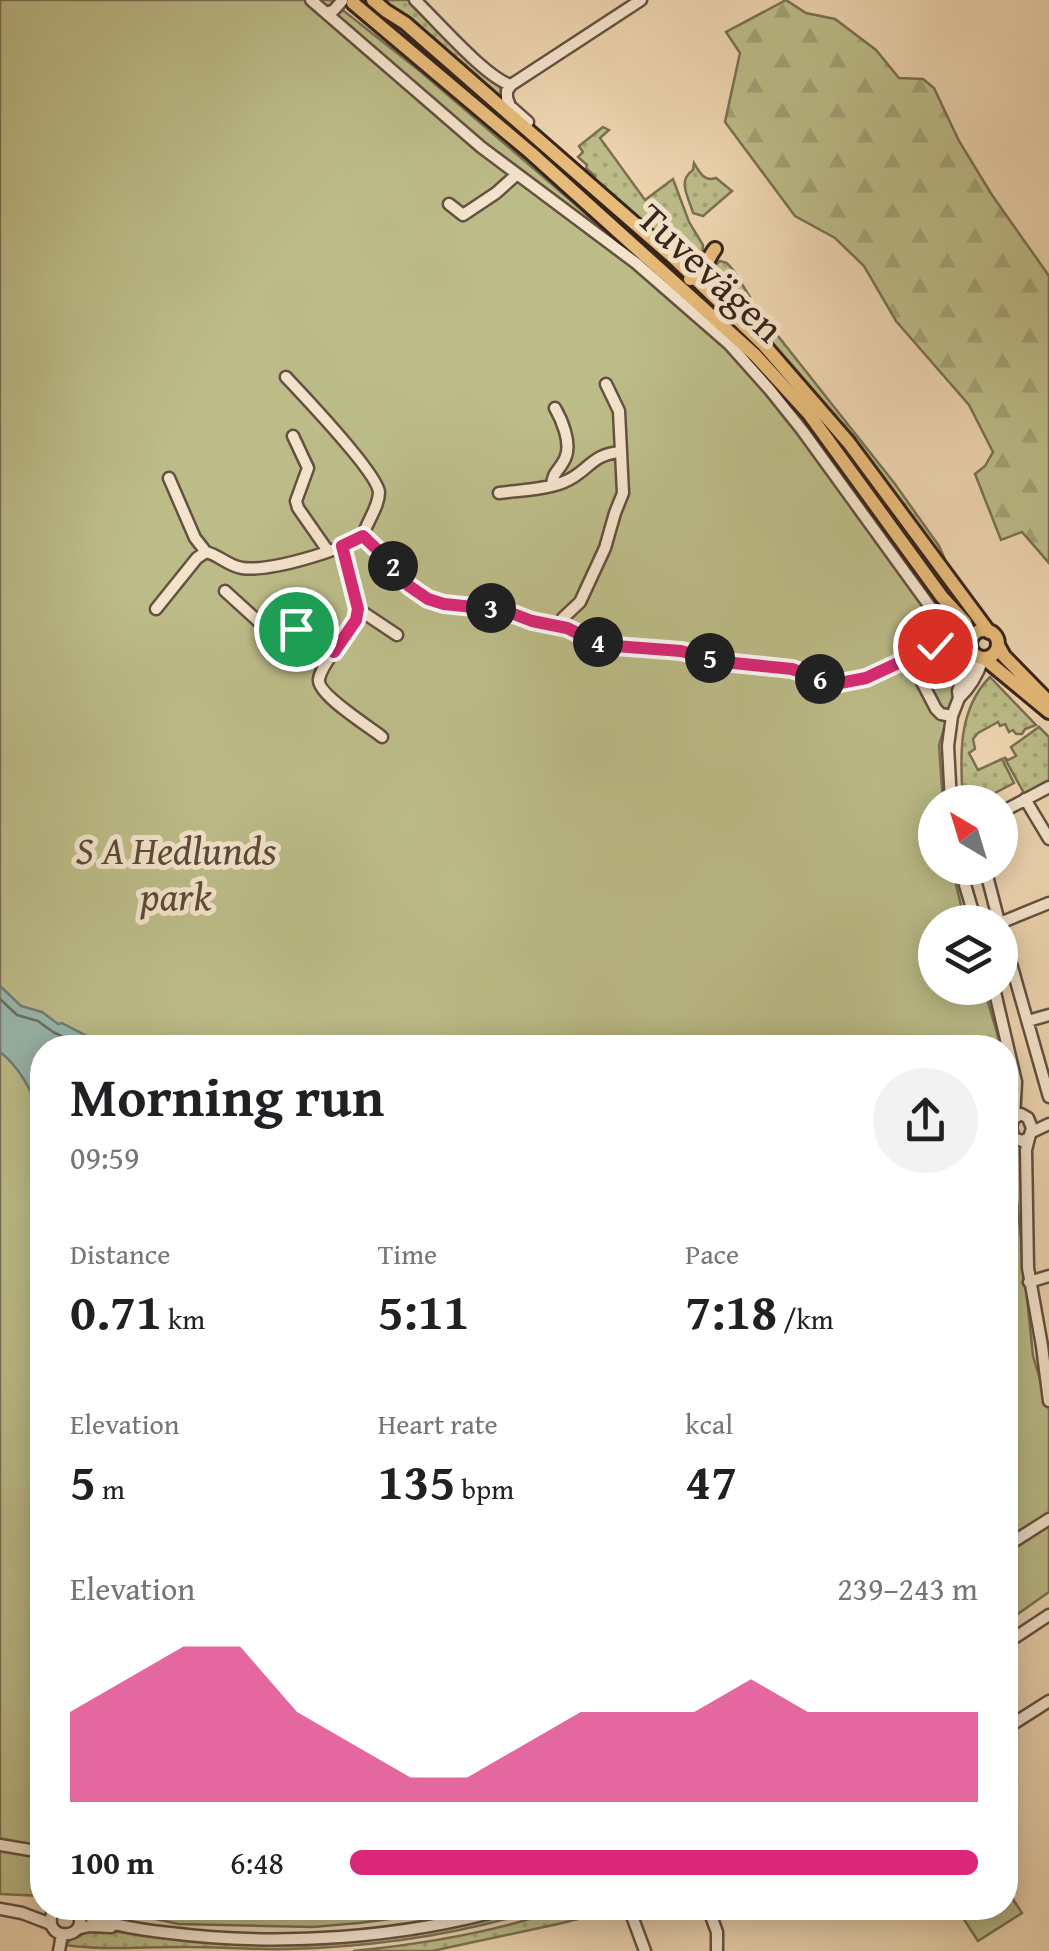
<!DOCTYPE html>
<meta charset="utf-8">
<style>
body{margin:0;font-family:"Gentium Book Plus",serif;background:#f2f2f2;color:#202124;height:100vh;display:flex;flex-direction:column;font-size:38px;white-space:nowrap}
*{box-sizing:border-box;margin:0}
p{font-size:32px;color:#757577}
.icon{flex:none;width:55px;height:55px;fill:none;stroke:currentColor;stroke-width:2;stroke-linecap:round;stroke-linejoin:round}
.map{position:relative;flex:1;overflow:hidden}
.side{position:absolute;left:30px;top:1035px;width:988px;height:885px;display:flex;flex-direction:column;background:#fff;border-radius:40px;box-shadow:0 5px 25px #0003}
.side>*{flex:none}
.needle{width:65px;rotate:322deg}
.buttons{position:absolute;left:918px;top:785px;display:grid;gap:20px}
.buttons a{display:grid;place-items:center;width:100px;height:100px;border-radius:50%;background:#fff;box-shadow:0 5px 25px #0003;font-size:50px}
.pin{position:absolute;display:grid;place-items:center;width:85px;height:85px;color:#fff;margin:-42px;border:5px solid #fff;border-radius:50%;box-shadow:0 2px 10px #0007}
.km{position:absolute;width:50px;height:50px;margin:-25px;border-radius:50%;background:#222;color:#fff;font-size:28px;line-height:50px;text-align:center}
.round{display:grid;place-items:center;flex:none;width:105px;height:105px;border-radius:52px;background:#f2f2f2}
.head{display:flex;align-items:center;justify-content:space-between;height:170px;padding:0 40px}
h1{font-size:55px;font-weight:600;line-height:75px}
.figures{display:grid;grid-template-columns:repeat(3,1fr);gap:15px;height:170px;padding:10px 40px}
.figures div{display:grid;align-content:center}
.figures b{font-size:50px;font-weight:600}
.figures small{font-size:28px;font-weight:400}
.figures p{font-size:28px}
.chart{height:280px;padding:20px 40px}
.chart p{display:flex;justify-content:space-between}
.chart svg{width:100%;height:180px;margin-top:10px;fill:#db2777;opacity:.7}
ul{padding:0 40px;list-style:none;font-size:32px}
li{display:grid;grid-template-columns:160px 120px 1fr;align-items:center;height:75px}
li i{height:25px;border-radius:12px;background:#db2777}
.map>svg:first-child{display:block}
.grass{fill:url(#grass-dots);stroke:#7a7052;stroke-width:2.5}
.forest{fill:url(#forest-firs);stroke:#7a7052;stroke-width:2.5}
.park{fill:#bcbc88;stroke:#7a7052;stroke-width:2.5}
.water{fill:#99b8af;stroke:#737d74;stroke-width:2.5}
.lines{fill:none;stroke-linecap:round;stroke-linejoin:round}
.shore{stroke:#696e66;stroke-width:2.5}
.minor-casing{stroke:#665041;stroke-width:15}
.major-casing{stroke:#39241c;stroke-width:18}
.minor{stroke:#f3e3cb;stroke-width:10}
.major{stroke:#e6ba78;stroke-width:12}
.route-casing{stroke:#fff;stroke-width:20}
.route{stroke:#db2777;stroke-width:12}
.labels{text-anchor:middle;dominant-baseline:central;stroke-width:10;stroke-linejoin:round;paint-order:stroke}
.street-label{font-size:40px;fill:#39241c;stroke:#f3e3cb}
.park-label{font-size:40px;font-style:italic;fill:#5a4a37;stroke:#f3e3cb}
</style>
<div class="map">
<svg width="1049" height="1951" viewBox="0 0 1049 1951">
<defs>
<pattern id="grass-dots" width="8" height="8" patternUnits="userSpaceOnUse" patternTransform="scale(2.5)"><rect width="8" height="8" fill="#bcbc88"/><path d="M2 2h.1M6 6h.1" fill="none" stroke="#a2a175" stroke-width="1.8" stroke-linecap="round"/></pattern>
<pattern id="forest-firs" width="22" height="20" patternUnits="userSpaceOnUse" patternTransform="scale(2.5)"><rect width="22" height="20" fill="#bcbc88"/><path d="M5 1l3.5 6h-7zM16 11l3.5 6h-7z" fill="#a2a175"/></pattern>
</defs>
<rect width="100%" height="100%" fill="#edd4af"/>
<filter id="stains"><feTurbulence type="fractalNoise" baseFrequency=".002" numOctaves="4"/><feColorMatrix values="0 0 0 0 .2 0 0 0 0 .09 0 0 0 0 .02 0 0 0 .5 -.17"/></filter>
<radialGradient id="worn" r=".72"><stop offset=".6" stop-color="#630" stop-opacity="0"/><stop offset="1" stop-color="#630" stop-opacity=".3"/></radialGradient>
<!-- grass -->
<path class="grass" d="M377,0H408L485,74L499,84L503,97L500,98Z
M603,127L609,130L600,138L645,200L673,179L689,222L703,245L702,256C692,262 686,259 677,254L595,181V176L586,168L587,165L578,157L583,152L579,146Z
M694,163C699,172 704,182 716,178L732,191L703,216L693,213C688,195 677,181 693,170Z
M720,261L727,263L734,271L759,312L895,484L939,546L944,557L939,556L773,346L762,329L717,284L713,277L712,268Z
M990,677L1036,725L1025,729L1022,734H1016L1013,730L1009,732L1005,724L1000,726L998,722L978,733L973,739L975,749L969,753L978,770L1002,759L1014,783L989,796L985,789L968,799L970,802H963C960,759 957,710 990,677Z
M1039,727L1049,737V784L1025,795L1004,757L1008,760L1016,756L1011,747Z
M526,1908H544C462,1934 373,1947 288,1949C254,1950 221,1947 188,1947C148,1946 106,1951 66,1945L71,1939L80,1936L81,1932L97,1929L181,1940L273,1944L442,1928Z
M564,1908H599L590,1916L558,1924L432,1951H353C424,1944 497,1932 564,1908Z"/>
<!-- forest -->
<path class="forest" d="M786,0L806,13L835,19L876,50L899,78L923,79L934,88L959,141L992,195L1049,276V563L1022,532L1001,540L975,474L985,466L993,452L969,405L896,321L864,266L835,238L795,216L725,122L740,53L726,32Z"/>
<!-- park -->
<path class="park" d="M0,0H330L421,72L569,199L751,361L845,477L948,625L963,668L939,745L943,802H935V868H952L965,922H935V988H984L1001,1047L42,1048V1896L0,1894Z
M1005,1083L1033,1356L1049,1409V1592L1005,1623Z
M1007,1890L1022,1913L978,1941L963,1918L979,1908H1005V1891Z
M107,1908H462L444,1912L359,1923L313,1927L178,1924Z"/>
<!-- water -->
<path class="water" d="M0,986L21,1006L42,1012L58,1024L62,1023C76,1031 89,1035 100,1047L42,1048V1115C31,1092 21,1068 0,1052Z"/>
<g class="lines">
<!-- shore -->
<path class="shore" d="M0,999L17,1015L38,1021L53,1032L87,1048"/>
<defs>
<path id="minor" d="M415,0C436,20 486,78 511,85
M327,13L334,10L342,1
M528,122L510,106L507,98V91L511,85L641,0
M449,204L463,215L496,193L516,175
M286,377C303,395 377,473 379,492C379,507 367,521 363,536
M293,436L308,468L296,501L298,508L328,551
M169,478L195,538L206,552
M552,486C552,471 562,469 566,456C571,442 562,420 555,408
M499,493C520,490 544,490 564,482C589,472 590,454 621,452
M342,546L358,609C356,623 347,633 339,644C333,654 321,667 319,679C316,694 370,727 382,737
M225,591L258,621L288,625L334,653
M156,609L197,558L206,552C219,555 228,566 242,568C270,572 339,551 363,536L388,560L409,586L435,602L503,610L544,625L567,628L599,642L681,651L723,662L793,669L835,684L866,678L897,665L935,646L944,636V627L939,619L802,430L770,390L729,344L636,263L481,147L311,0
M358,609L397,635
M560,626L563,618L580,602L605,548L615,513L623,493L619,411L606,384
M910,659L936,709L941,714L952,716
M959,698C971,687 978,674 983,659
M1025,799L1049,839
M951,802L948,746L952,716L959,698L958,691L961,682L976,655
M1000,813L1049,787
M960,868L976,922
M985,868L999,922
M1000,923L1049,903
M1000,925L1049,1097
M994,988L1016,1082L1014,1117
M1028,1021L1049,1015
M1021,1114L1028,1118L1032,1128L1029,1138L1022,1141L1014,1138L1011,1128L1013,1119Z
M1032,1132L1049,1124
M1029,1138L1026,1150L1028,1268L1042,1346L1049,1401
M1029,1282L1049,1276
M1005,1547L1049,1519
M1005,1644L1049,1615
M1005,1729L1049,1701
M0,1845L42,1852
M55,1908C35,1942 94,1944 77,1908
M629,1908L645,1951
M708,1908L717,1932V1951
M0,1909L22,1913L51,1924
M80,1912C107,1925 140,1930 170,1933C281,1947 401,1938 509,1908
M77,1929L89,1926L111,1927
M59,1951L62,1934"/>
<path id="major" d="M373,0L386,11L405,23L673,257L764,345L849,443L989,632
M353,3L531,153L755,355L809,414L942,597L965,622L971,639
M690,279C705,276 706,260 715,249
M970 644a14 14 0 1 1 28 0a14 14 0 1 1-28 0Z
M998,645L1004,656L1049,702
M985,659L1049,712"/>
</defs>
<!-- minor casing -->
<use href="#minor" class="minor-casing"/>
<!-- major casing -->
<use href="#major" class="major-casing"/>
<!-- minor -->
<use href="#minor" class="minor"/>
<!-- major -->
<use href="#major" class="major"/>
</g>
<g class="lines">
<defs>
<path id="route" d="M296,629L334,652L356,620L358,609L342,546L363,536L388,560L409,586L428,599L444,604L503,610L532,621L567,628L596,642L615,646L681,651L724,662L792,669L835,684L866,678L935,646"/>
</defs>
<!-- route casing -->
<use href="#route" class="route-casing"/>
<!-- route -->
<use href="#route" class="route"/>
</g>
<g class="labels">
<!-- street labels -->
<g class="street-label">
<text transform="translate(711 272) rotate(43)">Tuvevägen</text>
</g>
<!-- park labels -->
<g class="park-label">
<text x="176" y="849">S A Hedlunds<tspan x="176" dy="46">park</tspan></text>
</g>
</g>
<rect width="100%" height="100%" filter="url(#stains)"/>
<rect width="100%" height="100%" fill="url(#worn)"/>
</svg>
<div class="buttons">
<a><svg class="needle" viewBox="-14 -14 28 28"><path d="M0-13l5 13h-10z" fill="#e53935"/><path d="M0 13l5-13h-10z" fill="#757577"/></svg></a>
<a><svg class="icon" aria-label="layers" viewBox="0 0 24 24"><path d="M12 4l9 5-9 5-9-5zM3 14l9 5 9-5"/></svg></a>
</div>
<div class="pin" style="left:296px;top:629px;background:#1e9e55"><svg class="icon" aria-label="arrive" viewBox="0 0 24 24"><path d="M6 21V4h12l-3 4 3 4H6"/></svg></div>
<div class="pin" style="left:935px;top:646px;background:#d93025"><svg class="icon" aria-label="check" viewBox="0 0 24 24"><path d="M5 12l5 5 9-10"/></svg></div>
<b class="km" style="left:393px;top:566px">2</b>
<b class="km" style="left:491px;top:608px">3</b>
<b class="km" style="left:598px;top:642px">4</b>
<b class="km" style="left:710px;top:658px">5</b>
<b class="km" style="left:820px;top:679px">6</b>
<section class="side">
<div class="head"><div><h1>Morning run</h1><p>09:59</p></div><a class="round"><svg class="icon" aria-label="share" viewBox="0 0 24 24"><path d="M12 15V3M7 8l5-5 5 5M5 13v7h14v-7"/></svg></a></div>
<div class="figures">
<div><p>Distance</p><b>0.71<small> km</small></b></div>
<div><p>Time</p><b>5:11</b></div>
<div><p>Pace</p><b>7:18<small> /km</small></b></div>
</div>
<div class="figures">
<div><p>Elevation</p><b>5<small> m</small></b></div>
<div><p>Heart rate</p><b>135<small> bpm</small></b></div>
<div><p>kcal</p><b>47</b></div>
</div>
<div class="chart"><p><span>Elevation</span>239–243 m</p>
<svg viewBox="0 0 160 44" preserveAspectRatio="none"><path d="M0 44V22L10 14L20 6L30 6L40 22L50 30L60 38L70 38L80 30L90 22L100 22L110 22L120 14L130 22L140 22L150 22L160 22V44z"/></svg>
</div>
<ul>
<li><b>100 m</b>6:48<i style="width:100%"></i></li>
</ul>
</section>
</div>
